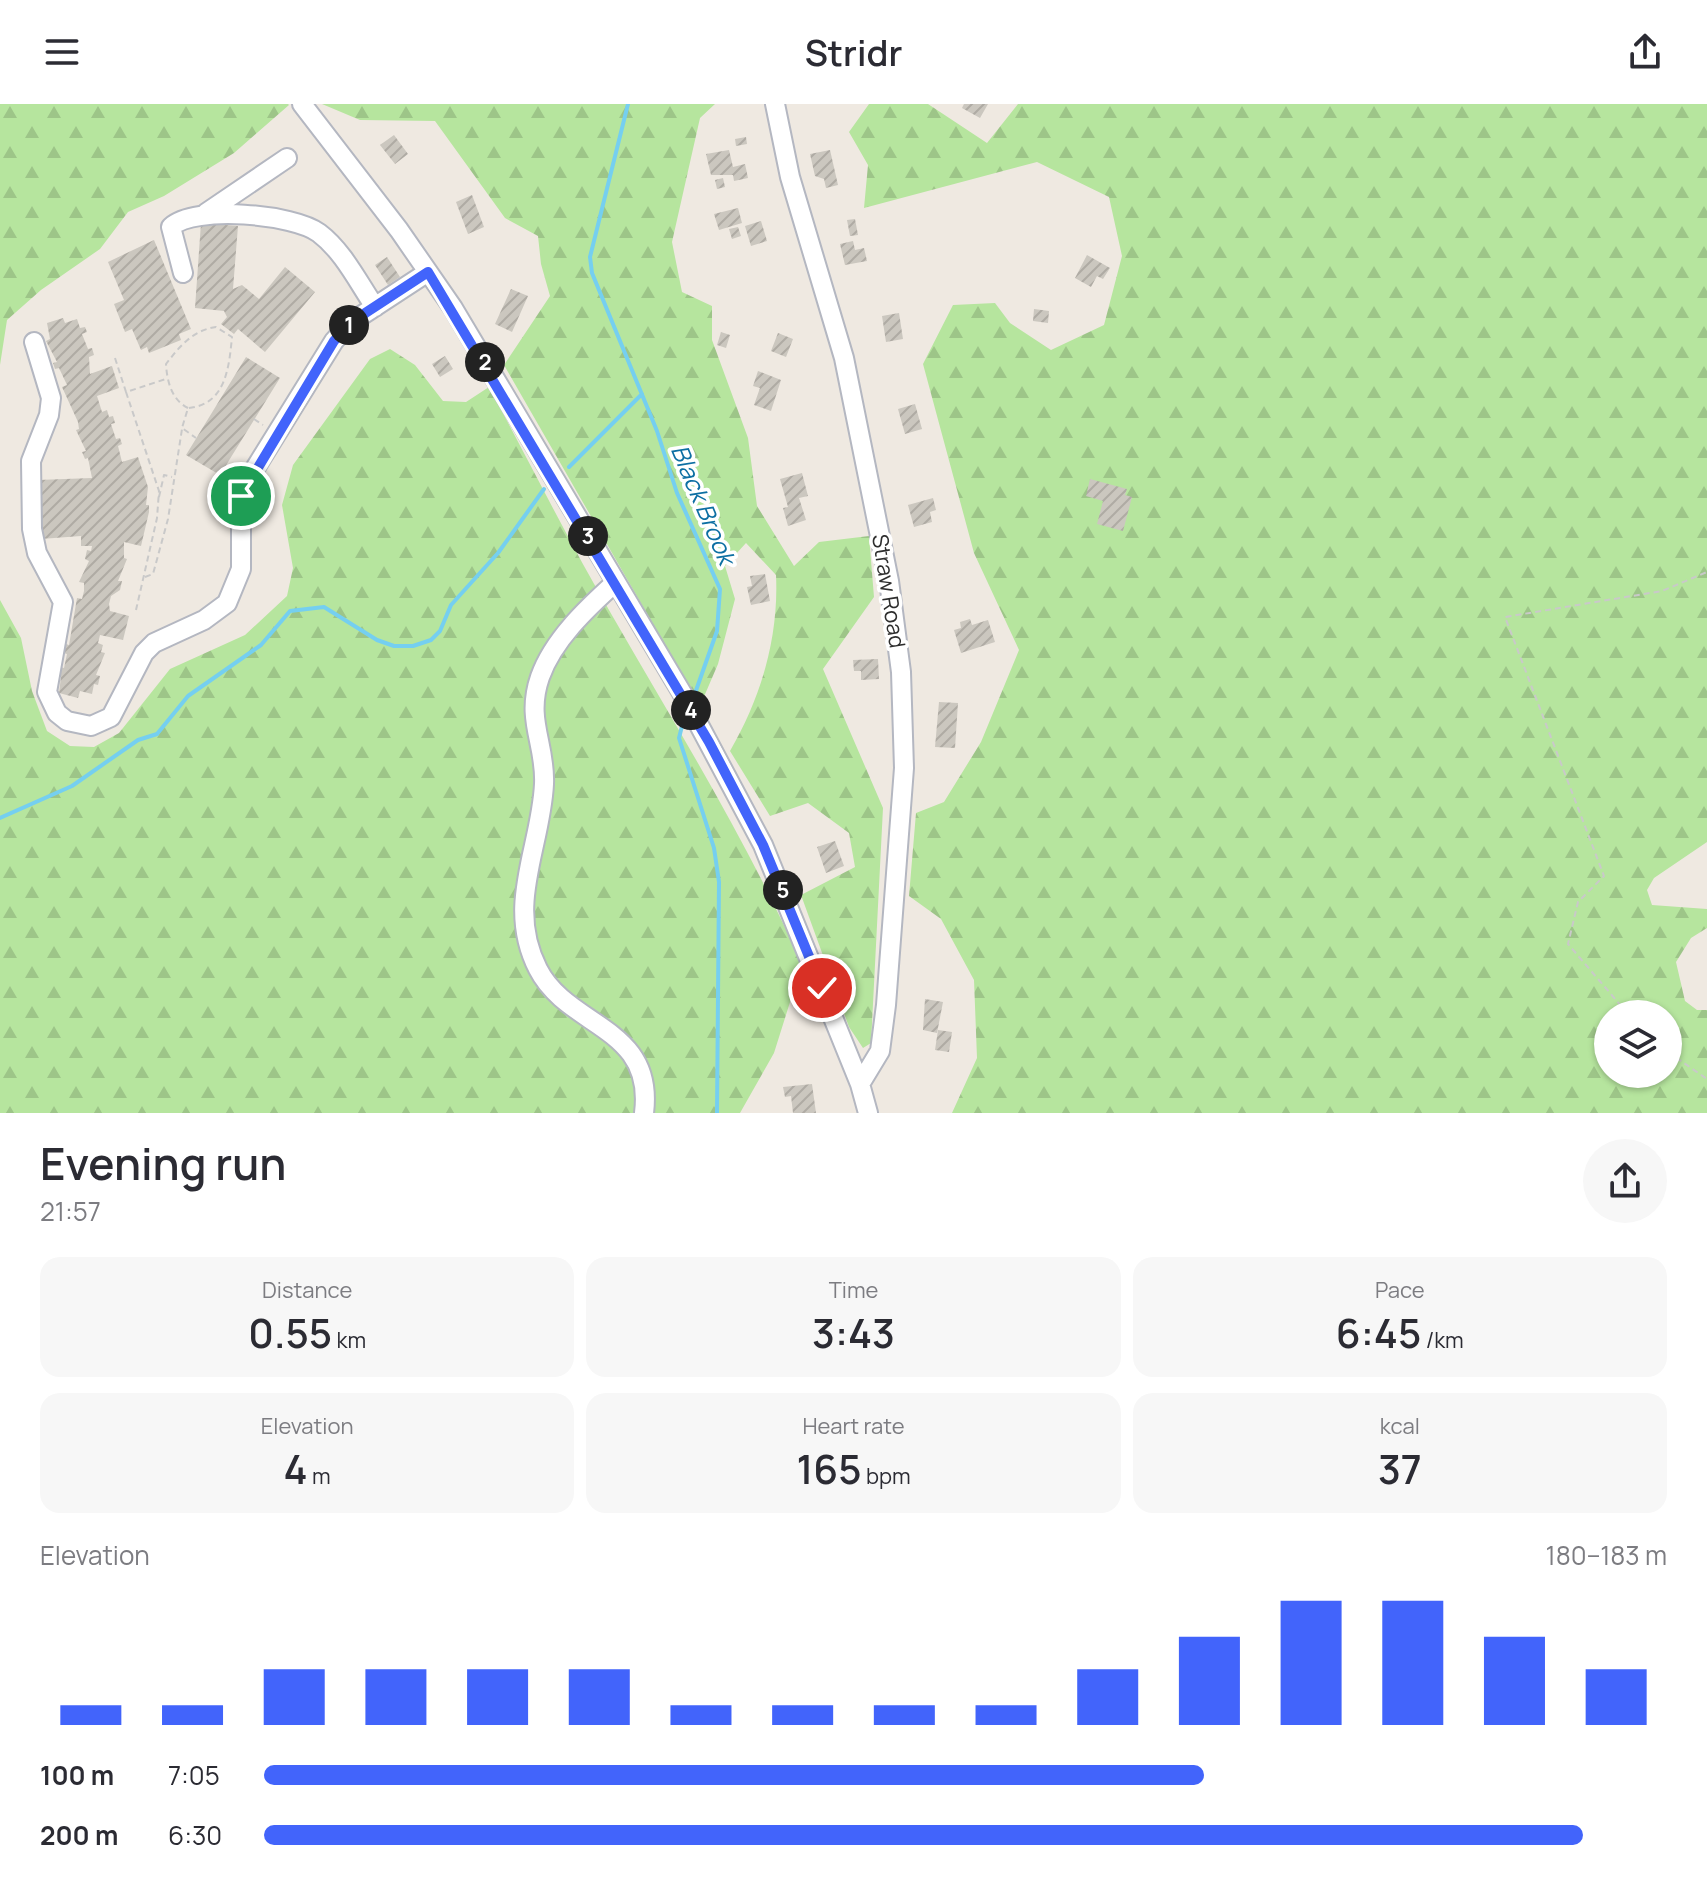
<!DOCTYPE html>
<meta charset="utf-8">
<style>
body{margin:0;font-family:Manrope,sans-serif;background:#f7f7f7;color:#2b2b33;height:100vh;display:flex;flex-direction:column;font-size:30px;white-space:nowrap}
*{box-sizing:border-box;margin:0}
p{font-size:26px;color:#7c7c81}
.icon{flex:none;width:44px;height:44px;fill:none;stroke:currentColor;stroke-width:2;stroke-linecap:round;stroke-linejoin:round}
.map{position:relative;height:1009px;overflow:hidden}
.drawer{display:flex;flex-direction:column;background:#fff;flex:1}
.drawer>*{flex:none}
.controls{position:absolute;left:1594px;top:896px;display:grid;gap:16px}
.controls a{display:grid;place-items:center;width:88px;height:88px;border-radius:50%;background:#fff;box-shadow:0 2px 6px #0004;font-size:40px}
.pin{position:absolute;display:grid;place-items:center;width:68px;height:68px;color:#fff;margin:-34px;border:4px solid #fff;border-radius:50%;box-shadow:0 2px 8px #0007}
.km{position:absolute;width:40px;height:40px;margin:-20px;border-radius:50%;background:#222;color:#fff;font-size:22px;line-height:40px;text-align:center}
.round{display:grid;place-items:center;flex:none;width:84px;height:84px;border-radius:42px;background:#f7f7f7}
.overview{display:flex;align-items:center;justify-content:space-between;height:136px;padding:0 40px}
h1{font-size:44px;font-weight:600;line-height:60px}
.figures{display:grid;grid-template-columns:repeat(3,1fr);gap:12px;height:136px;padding:8px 40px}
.figures div{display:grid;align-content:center;border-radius:20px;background:#f7f7f7;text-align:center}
.figures b{font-size:40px;font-weight:600}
.figures small{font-size:22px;font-weight:400}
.figures p{font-size:22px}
.chart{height:224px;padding:16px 40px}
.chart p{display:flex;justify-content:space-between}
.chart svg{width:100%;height:144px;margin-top:8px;stroke:#4264fb;stroke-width:6}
ul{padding:0 40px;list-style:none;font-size:26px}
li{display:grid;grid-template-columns:128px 96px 1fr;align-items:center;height:60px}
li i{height:20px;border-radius:10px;background:#4264fb}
header{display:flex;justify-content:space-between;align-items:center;height:104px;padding:0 40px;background:#fff;font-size:36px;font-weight:600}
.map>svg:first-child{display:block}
.forest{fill:url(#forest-firs);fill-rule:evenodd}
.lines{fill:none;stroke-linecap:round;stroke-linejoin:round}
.stream{stroke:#75cff0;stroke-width:4}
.building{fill:url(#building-hatch)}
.minor-casing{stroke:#b4b7c1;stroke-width:22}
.path{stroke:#c9c9c9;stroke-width:2;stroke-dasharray:6 4;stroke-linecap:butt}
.minor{stroke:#fff;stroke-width:18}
.route-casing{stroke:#fff;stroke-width:16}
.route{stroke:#4264fb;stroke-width:10}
.labels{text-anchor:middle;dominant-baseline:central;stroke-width:7;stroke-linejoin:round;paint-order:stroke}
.street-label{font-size:22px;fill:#2e2e2e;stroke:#fff}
.water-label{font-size:24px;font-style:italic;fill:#0d6fa3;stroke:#fff}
</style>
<header><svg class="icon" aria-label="menu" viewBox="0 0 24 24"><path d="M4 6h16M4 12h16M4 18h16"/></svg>Stridr<svg class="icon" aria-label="share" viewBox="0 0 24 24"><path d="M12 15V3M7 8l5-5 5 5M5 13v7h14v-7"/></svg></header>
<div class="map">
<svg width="1707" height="1009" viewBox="0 0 1707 1009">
<defs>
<pattern id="forest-firs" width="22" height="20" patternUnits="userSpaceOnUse" patternTransform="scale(2)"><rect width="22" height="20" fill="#b6e59e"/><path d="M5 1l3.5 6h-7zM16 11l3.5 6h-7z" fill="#9dc588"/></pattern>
<pattern id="building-hatch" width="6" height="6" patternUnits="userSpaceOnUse" patternTransform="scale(2)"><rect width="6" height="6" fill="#cbc7bf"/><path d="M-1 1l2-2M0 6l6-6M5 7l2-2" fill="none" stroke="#afaba4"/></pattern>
</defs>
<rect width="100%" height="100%" fill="#efe9e1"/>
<!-- forest -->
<path class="forest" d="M0,0H288L289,1L234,49L164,92L128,108L100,145L41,186L7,216L0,261Z
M322,0H715L700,14L672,138L682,188L712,202V236L748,334L757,402L794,462L819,438L869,432L874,493L823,565L883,704L871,939L863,944L849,923L801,791L855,763L849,729L808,699L770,712L730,647C761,594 779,533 776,471L746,439L725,462L735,495L718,560L700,602L504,261L550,192L541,160L538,132L505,114L435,17L360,16Z
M869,0H928L987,39L1018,0H1707V738L1654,774L1647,786L1652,801L1707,805V824L1691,834L1676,858L1685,897L1697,906H1707V1009H952L977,954L974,876L941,815L909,792L916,709L944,698L981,638L1019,546L974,449L923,260L953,201L995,199L1010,219L1051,246L1104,221L1122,152L1109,93L1037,58L864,104L868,61L849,28ZM1608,910H1668V970H1608Z
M390,245L415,261L443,297L466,298L489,283C530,359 569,438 613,513C680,629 747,737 802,860L774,949L740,1009H0V496L21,534L32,587L47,627L70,642L94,643L119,629L170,565L245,531L287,492L293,464L282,401L293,361L370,255Z"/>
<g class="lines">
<!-- stream -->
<path class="stream" d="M628,0L590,153L592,169L657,327L677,389L720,485L717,527L693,595
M569,363L642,290
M685,610L679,634L714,744L719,778L717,1009
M0,714L72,682L138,636L157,630L188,592L261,541L290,507L324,503L377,536L394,542H413L431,536L440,527L451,501L498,449L544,385"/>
</g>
<!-- building -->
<path class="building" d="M964,0H988L980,14L962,4Z
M394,31L408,50L395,60L380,41Z
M746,33L747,40L736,42L735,35Z
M729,46L733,63L745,60L748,74L734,77L733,71H711L706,50Z
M830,46L838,81L826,84L824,75L815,72L810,50Z
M723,74L725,83L717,85L715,76Z
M472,91L484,123L468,130L456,98Z
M738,104L742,119L719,126L714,110Z
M855,115L858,131L850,132L847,116Z
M761,117L767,137L751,142L745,122Z
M201,119L238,122L233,185L242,181L259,195L285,163L315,188L265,248L238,225L234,230L221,220L227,213L224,207L195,204Z
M738,123L741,132L732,135L729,125Z
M154,136L191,225L179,230L181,236L149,249L147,243L141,246L132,225L125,228L114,200L124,196L108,158Z
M853,137L855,146L864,144L867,157L845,161L840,140Z
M1087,151L1110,164L1103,175L1097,172L1091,183L1075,174Z
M387,153L400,173L388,181L375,161Z
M511,185L528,192L512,228L495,220Z
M1034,205L1049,207L1048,219L1033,217Z
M899,209L903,235L886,238L882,212Z
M63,214L65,219L77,215L80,224L85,223L87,228L82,230L88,245L92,244L94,251L89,253L90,270L112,262L119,284L97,292L102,308L107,306L109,313L113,312L115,319L111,320L116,335L120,334L122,340L118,342L122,358L138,353L148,383L146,401H149V408L141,442L124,438V454L127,455L118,477H122L120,486L111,492L109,500L110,507L129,512L123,536L100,531L98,539L103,541L101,548L105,549L96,571L100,572L98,581L94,580L92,590L80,587L78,594L59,589L61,573L58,572L60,563L64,564L67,550L63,549L66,540L69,541L77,494L82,495L84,487V479L79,478L89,457L85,455L87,446L91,447L92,442H81V432L41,435L38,376L92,374L88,354L85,355L82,348L86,347L76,326L79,325L78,318L62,283L67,281L59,264L55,265L53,259L57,258L46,237L50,235L47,219Z
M721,228L730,231L726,244L717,241Z
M778,229L793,235L786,253L771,247Z
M445,252L453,265L440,273L432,260Z
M246,253L280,274L220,371L186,351Z
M758,267L781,276L771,307L754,301L760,284L753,282Z
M915,300L922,325L905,330L898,305Z
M802,369L808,392L799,394L806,416L788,422L783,404L788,403L780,375Z
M1090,375L1127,385L1125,391L1132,393L1123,427L1097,420L1103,397L1086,392Z
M933,394L936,406L930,408L932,418L914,423L908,401Z
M765,470L770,497L751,501L747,483L752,482L750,472Z
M970,515L972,521L988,516L995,538L961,549L954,526L961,524L960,518Z
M878,555L879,575L861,576V567H854L853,556Z
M939,598L958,599L955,644L935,643Z
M835,737L844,762L826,769L817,743Z
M925,895L943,898L937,929L923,926Z
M938,926L952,928L949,948L935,946Z
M812,980L816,1009H793L791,992L785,993L783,983Z"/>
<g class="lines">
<defs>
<path id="minor" d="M302,0L399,126L453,204L682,589L763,741L860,980L868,1009
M775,0L790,73L844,254L889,477L901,568L904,664L886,901L880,947L860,980
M206,109L287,54
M183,169L171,123C194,101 294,110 319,129C343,147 358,178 375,203
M34,238L51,294L49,311L31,357L32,425L37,449L63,498L47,588L57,609L67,617L91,622L111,613L144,549L154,539L204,516L227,499L241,465V392L246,379L334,237L350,219L428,168
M616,478C587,504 553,536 540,573C525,616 546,640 544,680C541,744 505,801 538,865C568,924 655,922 644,1009"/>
</defs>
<!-- minor casing -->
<use href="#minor" class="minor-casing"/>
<!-- path -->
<path class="path" d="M115,254L126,288L166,275
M126,288L159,387L157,414L136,506
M188,304C172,296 167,278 166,260C180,242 193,226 216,223L232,233C229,263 226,301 188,304L182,324L196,334
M254,315L263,321
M159,393L164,371L172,373
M145,473L153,470L168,415L182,325
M1628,910L1568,840L1578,798L1604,772L1505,513L1662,487L1707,468
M1668,948L1707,975"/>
<!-- minor -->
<use href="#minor" class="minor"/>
</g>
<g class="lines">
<defs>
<path id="route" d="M241,392L334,237L350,219L428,168L709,638L763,741L822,884"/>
</defs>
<!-- route casing -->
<use href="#route" class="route-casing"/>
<!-- route -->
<use href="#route" class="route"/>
</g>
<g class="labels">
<!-- street labels -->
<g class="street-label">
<text transform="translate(889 487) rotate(81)">Straw Road</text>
</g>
<!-- water labels -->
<g class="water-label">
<text transform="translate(704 400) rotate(67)">Black Brook</text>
</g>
</g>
</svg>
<div class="controls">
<a><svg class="icon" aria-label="layers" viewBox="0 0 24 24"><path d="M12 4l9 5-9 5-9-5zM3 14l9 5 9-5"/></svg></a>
</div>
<div class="pin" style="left:241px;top:392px;background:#1e9e55"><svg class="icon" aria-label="arrive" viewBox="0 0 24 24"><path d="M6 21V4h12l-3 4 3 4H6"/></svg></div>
<div class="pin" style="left:822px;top:884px;background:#d93025"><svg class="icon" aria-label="check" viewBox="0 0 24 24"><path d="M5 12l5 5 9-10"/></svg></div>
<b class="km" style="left:349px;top:221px">1</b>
<b class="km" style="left:485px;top:258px">2</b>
<b class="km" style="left:588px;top:432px">3</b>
<b class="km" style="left:691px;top:606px">4</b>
<b class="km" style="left:783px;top:786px">5</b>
</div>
<section class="drawer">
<div class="overview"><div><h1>Evening run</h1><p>21:57</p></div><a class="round"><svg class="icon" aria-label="share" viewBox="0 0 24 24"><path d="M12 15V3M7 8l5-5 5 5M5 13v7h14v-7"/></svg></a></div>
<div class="figures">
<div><p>Distance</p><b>0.55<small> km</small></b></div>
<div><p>Time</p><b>3:43</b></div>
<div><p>Pace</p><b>6:45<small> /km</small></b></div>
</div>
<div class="figures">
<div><p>Elevation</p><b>4<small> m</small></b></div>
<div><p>Heart rate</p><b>165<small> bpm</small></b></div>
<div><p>kcal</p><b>37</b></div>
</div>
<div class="chart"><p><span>Elevation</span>180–183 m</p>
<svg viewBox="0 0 160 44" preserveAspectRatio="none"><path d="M5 44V38M15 44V38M25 44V27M35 44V27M45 44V27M55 44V27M65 44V38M75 44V38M85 44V38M95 44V38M105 44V27M115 44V17M125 44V6M135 44V6M145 44V17M155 44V27"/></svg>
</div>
<ul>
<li><b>100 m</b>7:05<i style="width:67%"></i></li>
<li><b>200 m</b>6:30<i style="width:94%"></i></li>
</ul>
</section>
